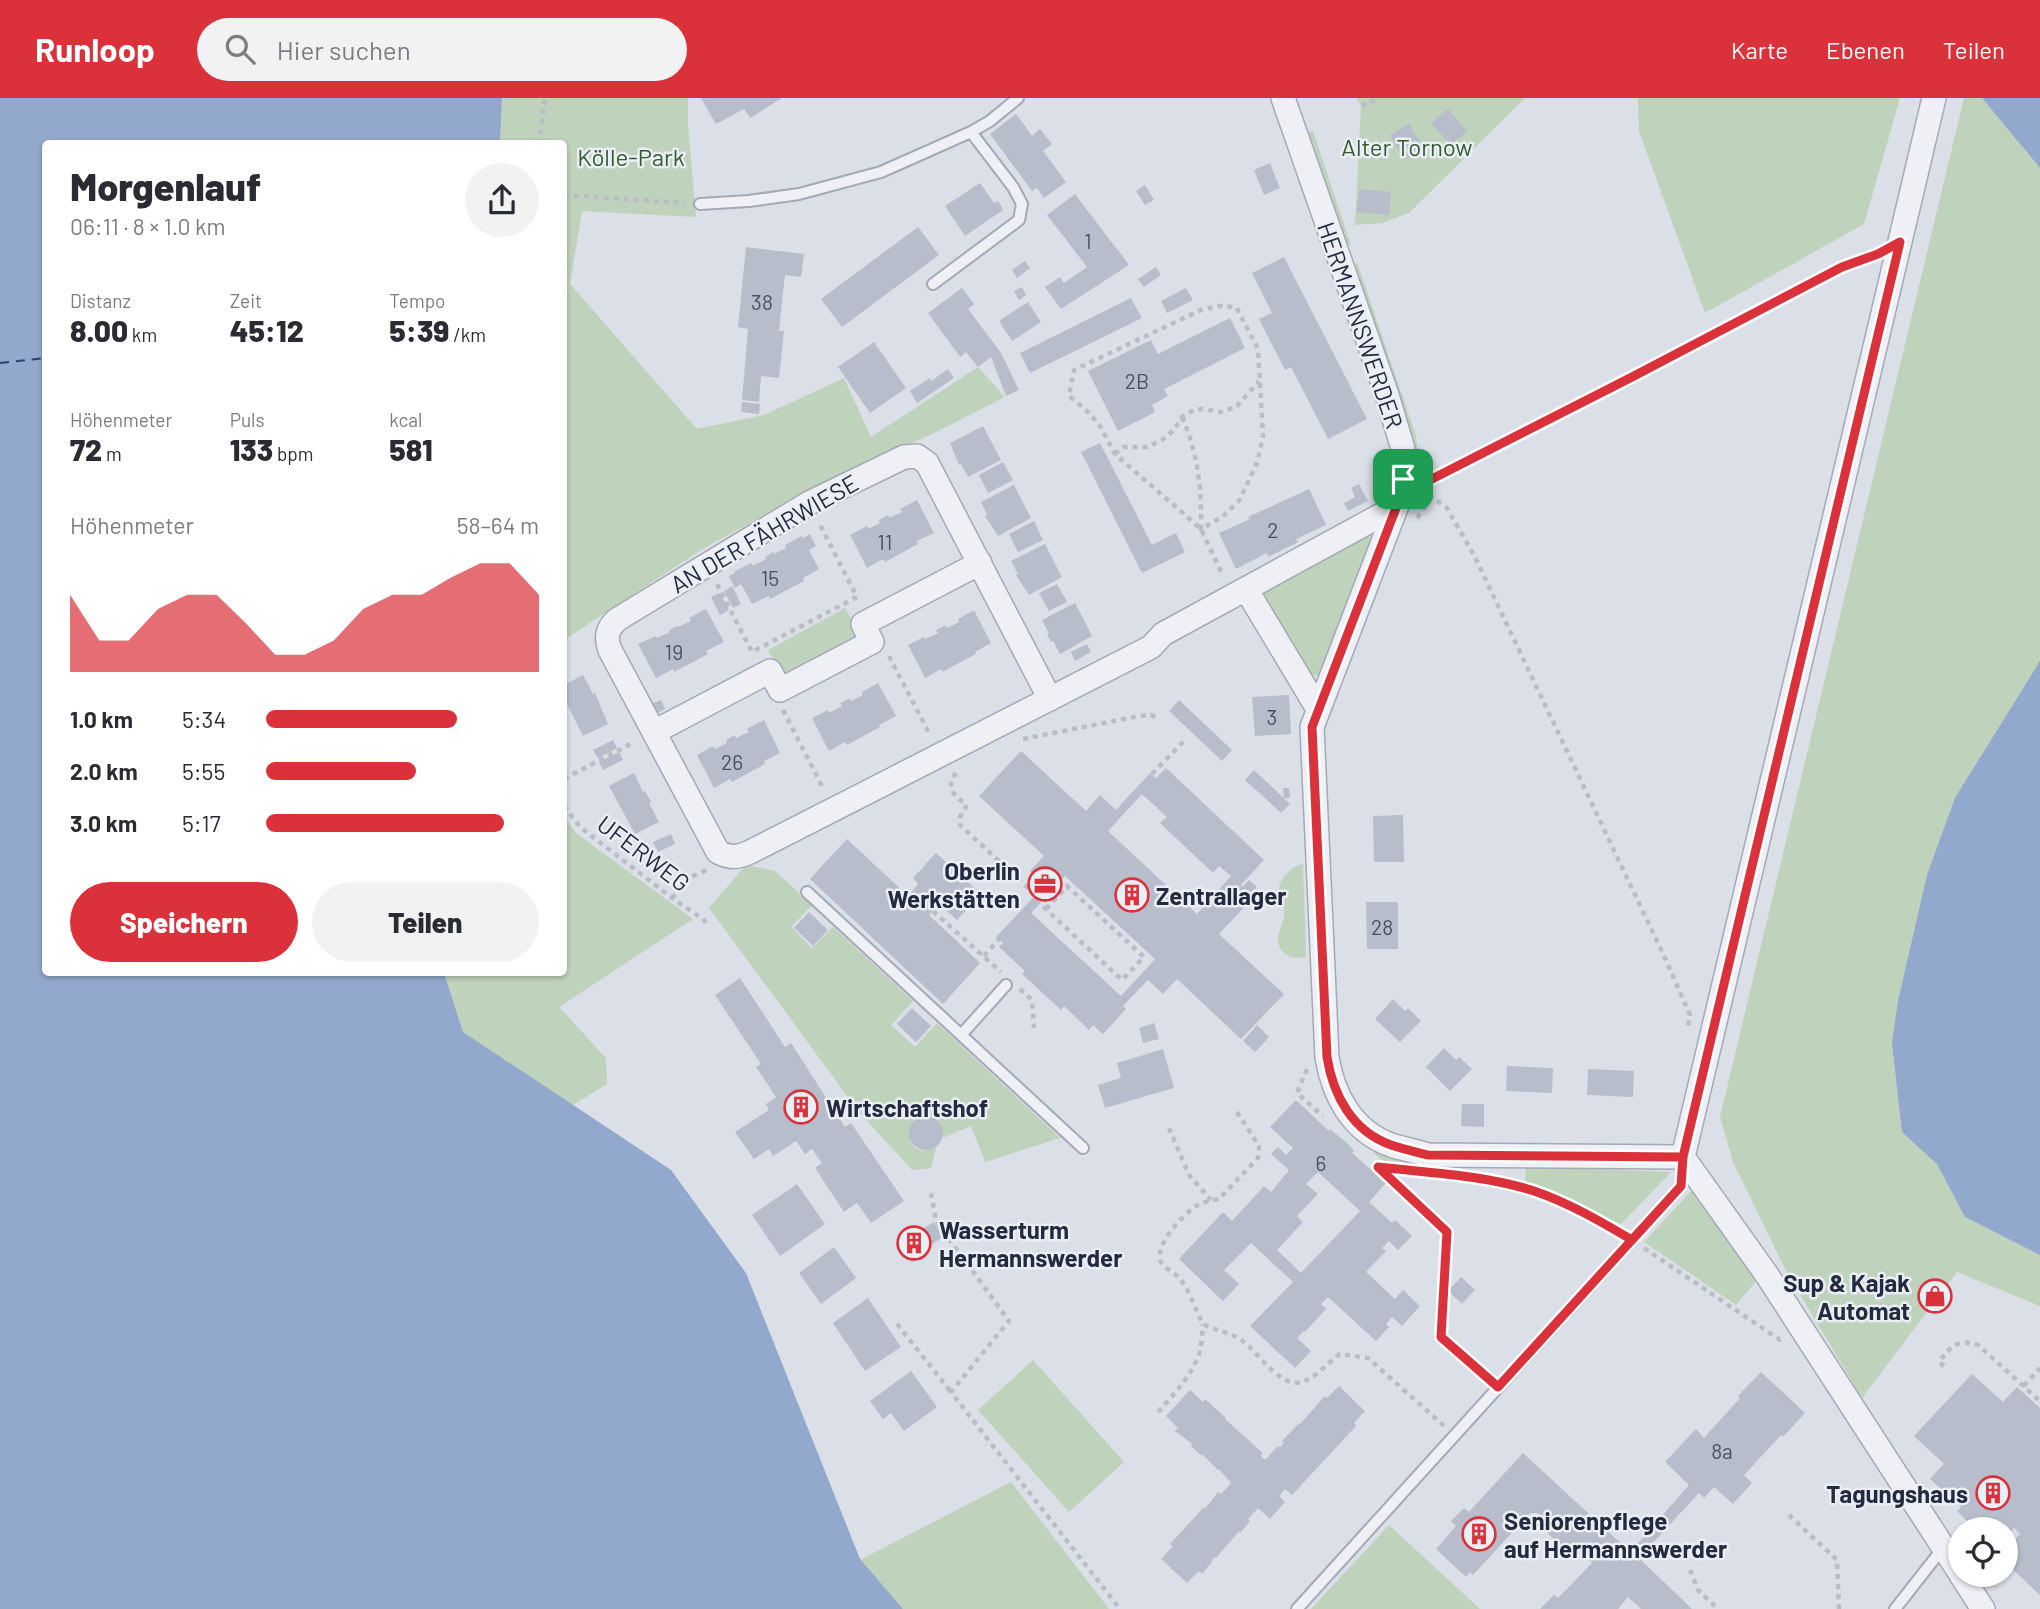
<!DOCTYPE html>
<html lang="de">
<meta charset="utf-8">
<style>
body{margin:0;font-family:Barlow,sans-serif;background:#f2f2f3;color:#2b2b33;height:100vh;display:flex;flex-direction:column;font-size:26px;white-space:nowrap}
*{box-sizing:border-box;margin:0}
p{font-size:23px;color:#7c7c81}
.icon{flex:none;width:38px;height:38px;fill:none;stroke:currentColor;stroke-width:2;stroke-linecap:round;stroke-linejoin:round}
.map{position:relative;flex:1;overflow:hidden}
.panel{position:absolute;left:42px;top:42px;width:525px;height:836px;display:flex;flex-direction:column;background:#fff;border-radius:7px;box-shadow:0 2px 5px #0004}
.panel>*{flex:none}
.tools{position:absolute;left:1948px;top:1419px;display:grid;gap:14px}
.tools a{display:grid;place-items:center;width:70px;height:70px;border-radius:50%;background:#fff;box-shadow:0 2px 5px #0004;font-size:35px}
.pin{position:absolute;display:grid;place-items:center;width:60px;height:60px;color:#fff;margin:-30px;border-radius:14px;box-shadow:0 4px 10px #0006}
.round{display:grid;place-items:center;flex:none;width:74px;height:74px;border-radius:37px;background:#f2f2f3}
.summary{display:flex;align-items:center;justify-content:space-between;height:119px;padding:0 28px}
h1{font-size:38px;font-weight:800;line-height:52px}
.stats{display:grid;grid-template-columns:repeat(3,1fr);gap:10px;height:119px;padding:7px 28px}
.stats div{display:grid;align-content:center}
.stats b{font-size:30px;font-weight:800}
.stats small{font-size:19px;font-weight:400}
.stats p{font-size:19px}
.chart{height:196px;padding:14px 28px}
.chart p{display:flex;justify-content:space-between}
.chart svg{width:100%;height:126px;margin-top:7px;fill:#db313b;opacity:.7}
.primary-button{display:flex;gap:14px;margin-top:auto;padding:14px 28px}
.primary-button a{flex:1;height:80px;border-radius:42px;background:#db313b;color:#fff;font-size:28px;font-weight:800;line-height:80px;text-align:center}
.primary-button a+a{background:#f2f2f3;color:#2b2b33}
ul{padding:0 28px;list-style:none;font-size:23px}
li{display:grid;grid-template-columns:112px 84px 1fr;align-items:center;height:52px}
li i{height:18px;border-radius:9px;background:#db313b}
header{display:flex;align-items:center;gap:42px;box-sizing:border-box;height:98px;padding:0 35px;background:#db313b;color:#fff}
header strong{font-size:33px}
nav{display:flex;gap:38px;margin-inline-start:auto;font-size:24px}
.search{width:490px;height:63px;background:#f2f2f3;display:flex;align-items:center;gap:18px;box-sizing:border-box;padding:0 24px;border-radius:38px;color:#7c7c81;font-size:26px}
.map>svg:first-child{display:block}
.green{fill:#bfd2bb}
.water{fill:#92a8cc}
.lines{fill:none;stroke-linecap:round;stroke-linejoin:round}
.ferry{stroke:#2a4576;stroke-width:2;stroke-dasharray:9 7;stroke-linecap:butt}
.building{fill:#b8bdcb;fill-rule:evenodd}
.service-casing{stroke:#a4a9b5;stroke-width:14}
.minor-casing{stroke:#a4a9b5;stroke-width:26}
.path{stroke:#b9bdc6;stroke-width:4.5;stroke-dasharray:5 5;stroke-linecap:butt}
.service{stroke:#eef0f5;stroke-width:10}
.minor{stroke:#eef0f5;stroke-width:23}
.route-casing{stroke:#fff;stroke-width:14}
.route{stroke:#db313b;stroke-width:9}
.labels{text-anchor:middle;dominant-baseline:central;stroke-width:5;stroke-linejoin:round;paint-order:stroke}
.number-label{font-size:21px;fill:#495062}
.park-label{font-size:24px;fill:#345c30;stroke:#eaeef5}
.street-label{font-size:24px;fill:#242b3f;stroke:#eaeef5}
.poi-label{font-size:24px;font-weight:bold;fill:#242b3f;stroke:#eaeef5;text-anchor:start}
</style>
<header>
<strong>Runloop</strong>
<div class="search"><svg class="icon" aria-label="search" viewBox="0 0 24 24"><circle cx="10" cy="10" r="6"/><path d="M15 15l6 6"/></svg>Hier suchen</div>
<nav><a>Karte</a><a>Ebenen</a><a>Teilen</a></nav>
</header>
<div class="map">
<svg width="2040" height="1511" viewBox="0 0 2040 1511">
<rect width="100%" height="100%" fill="#dbdfe7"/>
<!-- green -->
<path class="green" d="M502,0H688V27L696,119L582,113L570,186L697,331L764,317L844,280L871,339L978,269L1005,299L932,336L816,388L701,452L564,542V46H500Z
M1356,0H1525L1409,115L1382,125L1355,127L1361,7Z
M1638,0H1900L1864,126L1705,215L1639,33Z
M1964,0H1982L2040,70V658L1965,1119L2040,1157V1208L1957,1174L1862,1300L1787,1175L1733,1064L1720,1019Z
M1313,33L1351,147L1341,143L1305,35Z
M1357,164L1416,338L1418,352V371H1411L1352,173Z
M1366,438L1373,442L1321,575L1318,577L1310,578L1257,497Z
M845,510L863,544L787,586L768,552Z
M564,718L576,735L693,821L559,909L606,960L607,986L573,1007L463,934L444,875H564Z
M1303,766L1306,859C1293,862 1278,857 1278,841C1278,832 1285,824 1284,814C1284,806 1279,800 1279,793C1278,781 1293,767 1303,766Z
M746,767L775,773L812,807L791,829L812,850L833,829L913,903L891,927L915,949L937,925L1060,1040L985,1064L971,1028L943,1040C943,1032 942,1025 935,1020C904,1002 899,1068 936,1049L931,1070L912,1072L859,1014L709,810Z
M1374,1051L1411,1060L1410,1069L1385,1065L1374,1055Z
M1526,1069L1671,1074L1621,1126L1525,1086Z
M1696,1088L1757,1182L1736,1207L1644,1144Z
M1033,1262L1124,1364L1069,1414L978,1312Z
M1011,1384L1109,1511H903L860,1462Z
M1389,1427L1480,1511H1311Z"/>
<!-- water -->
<path class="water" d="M0,0H502L500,45L46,46V875H444L463,934L671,1072L746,1175L860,1461L903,1511H0Z
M1982,0H2040V70Z
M2040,563V1157L1965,1119L1937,1066L1902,1034L1892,945L1898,903L1927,777L1955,700Z"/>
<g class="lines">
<!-- ferry -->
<path class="ferry" d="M0,265L46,260"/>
</g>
<!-- building -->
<path class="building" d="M701,0H782L750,20L744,11L716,26Z
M1448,11L1467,33L1451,47L1431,25Z
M1016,16L1032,38L1040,31L1052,46L1043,53L1066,84L1044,100L1037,90L1032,93L990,36Z
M1409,26L1424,51L1404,62L1390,37Z
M1270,65L1280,90L1264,97L1254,72Z
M980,85L994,105L998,103L1003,112L965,138L945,108Z
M1145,87L1154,102L1145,107L1136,93Z
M1359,91L1391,94L1389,117L1357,114Z
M1075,96L1129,167L1061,211L1045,189L1060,179L1064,185L1087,169L1047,117Z
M918,129L939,157L842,229L821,201Z
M746,149L804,156L801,179L785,177L779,233H784L779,280L761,278L759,304L742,302L748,231L738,229Z
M1284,159L1367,321L1328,341L1291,269L1285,272L1259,221L1272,215L1252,175Z
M1025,163L1030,170L1017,180L1012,172Z
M1156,169L1161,177L1144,189L1138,181Z
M1022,189L1026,197L1019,202L1014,193Z
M962,190L974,206L968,211L1001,255L1019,292L1006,298L991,259L978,269L966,254L960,259L928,215Z
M1186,190L1193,202L1167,215L1161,203Z
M1131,200L1142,220L1030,275L1020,255Z
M1028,204L1041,224L1012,243L999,223Z
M1230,220L1245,250L1164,291L1168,298L1152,307L1155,314L1118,333L1088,273L1151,242L1158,256Z
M874,244L906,290L870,315L838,269Z
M948,271L954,280L917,305L910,293L930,280L931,283Z
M742,304L760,306L759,316L741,314Z
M983,328L1001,362L968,379L961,366L959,367L950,345Z
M1100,345L1152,447L1176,435L1185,454L1142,475L1081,354Z
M1003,364L1013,382L988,395L979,377Z
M1359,386L1368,403L1348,413L1344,405L1355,399L1351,390Z
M1014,387L1031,420L998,438L985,418L987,417L981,404Z
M1309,391L1326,427L1296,441L1298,444L1268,459L1267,455L1236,471L1219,435L1250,421L1248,419Z
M917,402L934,435L917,443L918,446L885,464L883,461L867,470L850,437L867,428L868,431L880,425L879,422L888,417L889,420L902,414L900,411Z
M1034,423L1043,442L1018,454L1009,436Z
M810,436L816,448L809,452L819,471L803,480L804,483L770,501L769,498L752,506L741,486L735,490L729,478L735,475V473L751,465L753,468L766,461L765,459L773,454L774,456L786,450L785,447L802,438L803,440Z
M1045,446L1062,479L1029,497L1016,477L1018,476L1011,463Z
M1057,486L1067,504L1049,513L1039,495Z
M732,488L741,506L733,510L724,493Z
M720,495L729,512L720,517L711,499Z
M1075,505L1092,538L1060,556L1053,543L1051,544L1047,536L1049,535L1042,522Z
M706,511L724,544L706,553L708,556L674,574L673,571L656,580L638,546L656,538L657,540L670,534L669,532L677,528L678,529L691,523L689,520Z
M974,512L991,545L975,554L976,556L942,574L941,571L925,580L908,547L924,539L925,541L938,535L936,532L946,527L947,530L959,524L958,521Z
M1087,546L1091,554L1075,563L1071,554Z
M583,577L593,596L595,595L608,626L583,638L564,600V587Z
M878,585L896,618L879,627L880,629L847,647L845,644L829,653L812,620L828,612L829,615L842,608L840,605L850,600L851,603L863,597L862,594Z
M1289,597L1291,636L1255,638L1252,599Z
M661,602L665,611L656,616L651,606Z
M1179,602L1232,652L1222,663L1169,613Z
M764,622L780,655L764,663L765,666L732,684L730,681L714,690L697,657L713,648L715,651L727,645L726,642L735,637L736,640L749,634L747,631Z
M613,642L617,650L598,660L593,652Z
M1021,653L1086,713L1100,697L1116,712L1150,675L1156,680L1166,670L1264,762L1241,787L1242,789L1249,782L1257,789L1250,796L1254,799L1219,836L1284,896L1241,941L1177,881L1163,896L1148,882L1123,908L1126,911L1103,936L1093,927L1089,932L1064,908L1061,912L1022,876L1025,873L999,849L1003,845L996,839L1045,787L1030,773L1044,758L979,698ZM1142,696L1167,719L1160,725L1213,775L1219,768L1231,778L1197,816L1108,733ZM1065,778L1155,861L1121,898L1031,815Z
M619,654L623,662L603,672L599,664Z
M1254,672L1290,706L1281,715L1245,682Z
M634,675L643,694L645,693L651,704L649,705L659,724L635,736L609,688Z
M1283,690H1289L1290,700H1284Z
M1403,717L1404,764H1374L1373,718Z
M671,736L675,746L658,754L653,744Z
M847,741L908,798L918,786L913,780L936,755L981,796L957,822L939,806L929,817L980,865L943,906L810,781Z
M1366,804H1398V851H1367Z
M809,814L828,832L813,848L794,830Z
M740,880L785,949L791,945L845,1029L851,1025L904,1103L871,1125L857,1105L844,1114L815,1070L822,1065L812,1051L805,1056L796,1043L773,1058L769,1051L754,1061L735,1034L769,1012L766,1006L776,999L756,969L761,966L715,897Z
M1393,901L1405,913L1408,910L1421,923L1400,944L1375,921Z
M912,910L931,928L916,944L897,926Z
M1154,925L1159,941L1143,945L1139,930Z
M1257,927L1269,939L1255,954L1243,943Z
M1444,950L1456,962L1459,959L1472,971L1450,993L1426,969Z
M1163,951L1174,990L1105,1010L1098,987L1121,980L1117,965Z
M1507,968L1553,970L1552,995L1506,993Z
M1588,971L1634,973L1633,999L1587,997Z
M1296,1002L1329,1033L1330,1031L1347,1045L1354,1053L1352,1055L1386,1085L1369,1104L1392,1125L1395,1122L1412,1138L1398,1152L1389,1143L1382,1150L1386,1153L1366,1174L1395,1201L1403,1192L1420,1208L1402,1228L1392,1219L1386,1226L1389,1229L1376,1243L1328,1199L1321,1206L1326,1211L1305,1234L1304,1233L1297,1240L1311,1253L1295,1270L1250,1228L1293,1184L1251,1145L1224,1172L1239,1186L1223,1203L1179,1161L1223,1114L1232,1123L1264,1088L1271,1094L1289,1072L1271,1056L1278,1049L1286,1057L1293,1050L1270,1029ZM1318,1074L1360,1113L1301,1175L1277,1152L1303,1124L1297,1118L1318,1096L1306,1086Z
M1462,1006H1484V1029L1461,1028Z
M909 1035a17 17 0 1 1 34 0a17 17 0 1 1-34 0Z
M797,1086L825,1126L780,1158L752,1117Z
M934,1124L943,1139L932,1146L930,1143V1149L926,1159L922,1162L911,1164L902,1159L898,1149L900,1139L909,1132H914L924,1135L922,1131Z
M834,1149L856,1180L821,1206L799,1175Z
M1461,1179L1475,1192L1462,1206L1448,1193Z
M868,1200L901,1249L865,1273L833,1225Z
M911,1273L937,1309L904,1333L891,1315L883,1321L870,1303Z
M1761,1274L1805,1315L1783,1339L1781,1337L1744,1377L1752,1385L1733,1406L1714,1389L1704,1400L1699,1395L1639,1460L1692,1511H1641L1628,1499L1618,1511H1540L1554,1497L1558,1500L1592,1465L1576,1450L1570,1456L1545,1433L1551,1427L1537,1415H1530L1473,1477L1470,1474L1466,1479L1436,1451L1456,1428L1451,1423L1464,1410L1469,1414L1523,1355L1615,1440L1631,1453L1689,1387L1665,1364L1696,1331L1704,1340L1740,1300L1738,1298Z
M1972,1276L2003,1304L2017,1289L2040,1310V1497L2006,1465V1451L2020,1436L2014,1430L2006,1439V1432H1976L1957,1413L1961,1409L1930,1381L1944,1366L1914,1338Z
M1339,1288L1365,1313L1354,1325L1356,1328L1292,1397L1285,1391L1279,1398L1285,1404L1270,1421L1258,1410L1248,1421L1250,1423L1240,1435L1239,1433L1216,1460L1215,1459L1211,1463L1212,1464L1202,1476L1199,1473L1187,1485L1161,1461L1173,1448L1170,1446L1204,1409L1205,1411L1218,1394L1221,1396L1231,1385L1219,1371L1218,1372L1203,1357L1202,1358L1191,1348L1192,1346L1175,1333L1178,1330L1166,1318L1190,1292L1203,1304L1205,1301L1226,1320L1225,1321L1263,1355L1261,1358L1265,1362L1278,1348L1280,1349L1284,1345L1282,1343L1299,1325L1300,1326L1325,1298L1327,1300Z"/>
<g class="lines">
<defs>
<path id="service" d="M700,106L749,103L799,96L881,74L971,34L990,23L1018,0
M933,186L1019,122L1022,106L1013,89L971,34
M807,794L1083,1050
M961,937L1006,887
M1297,1511L1681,1088L1683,1064
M1895,1511L1943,1450"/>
<path id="minor" d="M1283,0L1387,297L1403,351V381L1401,397L1312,629L1327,959C1333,997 1352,1033 1391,1047C1403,1051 1416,1053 1428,1057L1683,1059
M1934,0L1683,1059L1767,1177L1960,1475
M1246,491L1318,611
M1050,601L927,365L917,358L904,359L809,405L618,521C607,530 605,539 610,552L718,754C730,760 737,760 750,754C884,686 1018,617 1151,549L1163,536L1396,409
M654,634L770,573L780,592L872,544L863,526L980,465
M1961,1477L1983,1511"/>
</defs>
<!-- service casing -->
<use href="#service" class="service-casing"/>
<!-- minor casing -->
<use href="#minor" class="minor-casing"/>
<!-- path -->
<path class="path" d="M1361,7L1381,0
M539,46L545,0
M564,97L685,105
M1182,319C1198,355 1202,392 1201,431L1222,419L1239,403L1257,365L1263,338L1258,251L1236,209L1219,208L1201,212L1074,272L1069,298L1085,311L1099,326L1115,356L1201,431L1223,478
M1115,356L1124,349H1147L1162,342L1174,332L1182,319L1194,312L1203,311L1221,314L1236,309L1259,283
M1429,382L1632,279L1842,169L1874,158
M1429,397L1447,410L1474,457L1665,860L1690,917L1688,930
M1417,420C1432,403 1431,384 1427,363
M717,486L752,554L857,499L819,425
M889,558L930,637
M783,612L824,692
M1023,641L1139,618L1151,617L1159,620
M956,675L952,680C948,693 957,700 967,707L960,719V727L1038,799
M1152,676L1184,643
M564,681L634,644
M564,708L580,729L672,800L704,822L707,827
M672,800L689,780L706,772
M1036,802L1122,882L1144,859L1067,788L1046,811
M933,813L1001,874
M984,858L999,841
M1020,891L1032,902L1034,930
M1307,971L1297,995L1323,1018
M1237,1014L1259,1048L1258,1060L1219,1101C1211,1102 1204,1104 1198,1107C1185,1114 1153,1148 1161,1164C1165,1171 1176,1175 1181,1182C1191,1196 1195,1211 1203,1226C1216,1233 1230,1234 1243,1243C1260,1256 1281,1293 1305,1283C1317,1278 1329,1264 1340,1256L1368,1260L1444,1328
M1169,1030L1189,1077L1211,1102
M1376,1067L1447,1134L1441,1239L1487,1279
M1485,1082L1534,1093L1582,1112L1619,1134
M931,1095L936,1123L1009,1223L951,1294L1120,1511
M1644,1150L1780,1242L1782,1240
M897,1226L951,1294
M1944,1268L1939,1264C1950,1249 1958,1240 1978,1247L2040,1303
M2024,1288L2040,1270
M1158,1314C1173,1297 1189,1281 1198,1259C1202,1249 1202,1237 1203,1226
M1789,1417L1837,1462L1839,1511
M1690,1472L1698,1492L1718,1511"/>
<!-- service -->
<use href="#service" class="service"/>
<!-- minor -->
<use href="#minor" class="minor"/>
</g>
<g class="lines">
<defs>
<path id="route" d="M1403,381L1401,397L1312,629L1327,959C1333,997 1352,1033 1391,1047C1403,1051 1416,1054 1428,1057L1683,1059L1681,1088L1498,1289L1441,1239L1447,1134L1378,1069C1430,1075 1485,1077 1534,1093C1569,1105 1600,1123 1632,1142L1681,1088L1683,1059L1900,144L1878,156L1842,169L1632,279L1430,382L1403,381"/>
</defs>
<!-- route casing -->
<use href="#route" class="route-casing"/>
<!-- route -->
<use href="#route" class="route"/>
</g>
<!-- icons -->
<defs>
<symbol id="office-ring" viewBox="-11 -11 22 22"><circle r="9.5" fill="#eaeef5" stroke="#db313b" stroke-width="1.5"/><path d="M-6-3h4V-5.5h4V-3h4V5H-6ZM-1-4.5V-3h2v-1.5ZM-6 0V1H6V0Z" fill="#db313b"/></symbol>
<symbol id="building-ring" viewBox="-11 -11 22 22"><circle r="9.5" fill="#eaeef5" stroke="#db313b" stroke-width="1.5"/><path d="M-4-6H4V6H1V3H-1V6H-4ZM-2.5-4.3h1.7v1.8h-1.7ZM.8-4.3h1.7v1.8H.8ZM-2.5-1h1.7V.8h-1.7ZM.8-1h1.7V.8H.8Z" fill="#db313b"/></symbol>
<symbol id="shop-ring" viewBox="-11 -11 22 22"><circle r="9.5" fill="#eaeef5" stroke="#db313b" stroke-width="1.5"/><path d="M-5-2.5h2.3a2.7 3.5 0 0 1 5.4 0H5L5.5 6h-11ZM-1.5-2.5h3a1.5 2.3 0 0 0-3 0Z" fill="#db313b"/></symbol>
</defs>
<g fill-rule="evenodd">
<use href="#office-ring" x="1026" y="767" width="38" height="38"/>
<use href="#building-ring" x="1113" y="778" width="38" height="38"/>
<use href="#building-ring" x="782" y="990" width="38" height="38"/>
<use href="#building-ring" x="895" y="1126" width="38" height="38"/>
<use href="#shop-ring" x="1916" y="1179" width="38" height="38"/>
<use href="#building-ring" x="1974" y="1376" width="38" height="38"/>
<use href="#building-ring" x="1460" y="1417" width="38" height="38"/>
</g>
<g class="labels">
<!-- number labels -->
<g class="number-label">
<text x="1088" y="142">1</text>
<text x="762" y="203">38</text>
<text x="1137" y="282">2B</text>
<text x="1273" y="431">2</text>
<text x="885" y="443">11</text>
<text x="770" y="479">15</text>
<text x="674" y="553">19</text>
<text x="1272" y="618">3</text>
<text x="732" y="663">26</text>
<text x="1382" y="828">28</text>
<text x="1321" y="1064">6</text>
<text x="1722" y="1352">8a</text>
</g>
<!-- park labels -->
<g class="park-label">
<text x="1407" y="48">Alter Tornow</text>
<text x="631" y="58">Kölle-Park</text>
</g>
<!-- street labels -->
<g class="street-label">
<text transform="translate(1361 227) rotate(71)">HERMANNSWERDER</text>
<text transform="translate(764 435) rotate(-30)">AN DER FÄHRWIESE</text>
<text transform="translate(644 755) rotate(37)">UFERWEG</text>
</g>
<!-- poi labels -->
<g class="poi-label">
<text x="1020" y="772" text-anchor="end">Oberlin<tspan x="1020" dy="28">Werkstätten</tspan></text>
<text x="1156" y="797">Zentrallager</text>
<text x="826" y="1009">Wirtschaftshof</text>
<text x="939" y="1131">Wasserturm<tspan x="939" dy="28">Hermannswerder</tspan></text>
<text x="1910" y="1184" text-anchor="end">Sup &amp; Kajak<tspan x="1910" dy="28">Automat</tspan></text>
<text x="1968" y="1395" text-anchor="end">Tagungshaus</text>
<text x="1504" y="1422">Seniorenpflege<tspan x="1504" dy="28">auf Hermannswerder</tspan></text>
</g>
</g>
</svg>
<div class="tools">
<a><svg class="icon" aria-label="locate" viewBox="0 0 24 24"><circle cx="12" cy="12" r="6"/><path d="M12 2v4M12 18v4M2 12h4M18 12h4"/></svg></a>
</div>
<div class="pin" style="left:1403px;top:381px;background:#1e9e55"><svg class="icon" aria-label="arrive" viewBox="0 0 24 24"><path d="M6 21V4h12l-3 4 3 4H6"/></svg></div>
<section class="panel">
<div class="summary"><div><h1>Morgenlauf</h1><p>06:11 · 8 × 1.0 km</p></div><a class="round"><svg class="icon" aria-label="share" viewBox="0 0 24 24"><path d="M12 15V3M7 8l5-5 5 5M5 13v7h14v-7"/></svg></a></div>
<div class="stats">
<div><p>Distanz</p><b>8.00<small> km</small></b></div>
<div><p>Zeit</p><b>45:12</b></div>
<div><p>Tempo</p><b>5:39<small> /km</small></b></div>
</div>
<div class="stats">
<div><p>Höhenmeter</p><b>72<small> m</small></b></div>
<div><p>Puls</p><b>133<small> bpm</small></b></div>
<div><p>kcal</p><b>581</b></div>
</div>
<div class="chart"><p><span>Höhenmeter</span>58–64 m</p>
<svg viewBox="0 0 160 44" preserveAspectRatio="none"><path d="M0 44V17L10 33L20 33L30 22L40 17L50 17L60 27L70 38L80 38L90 33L100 22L110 17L120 17L130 11L140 6L150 6L160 17V44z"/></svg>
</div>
<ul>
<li><b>1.0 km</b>5:34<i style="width:70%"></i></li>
<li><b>2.0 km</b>5:55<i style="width:55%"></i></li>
<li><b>3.0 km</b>5:17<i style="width:87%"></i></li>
</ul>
<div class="primary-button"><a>Speichern</a><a>Teilen</a></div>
</section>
</div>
